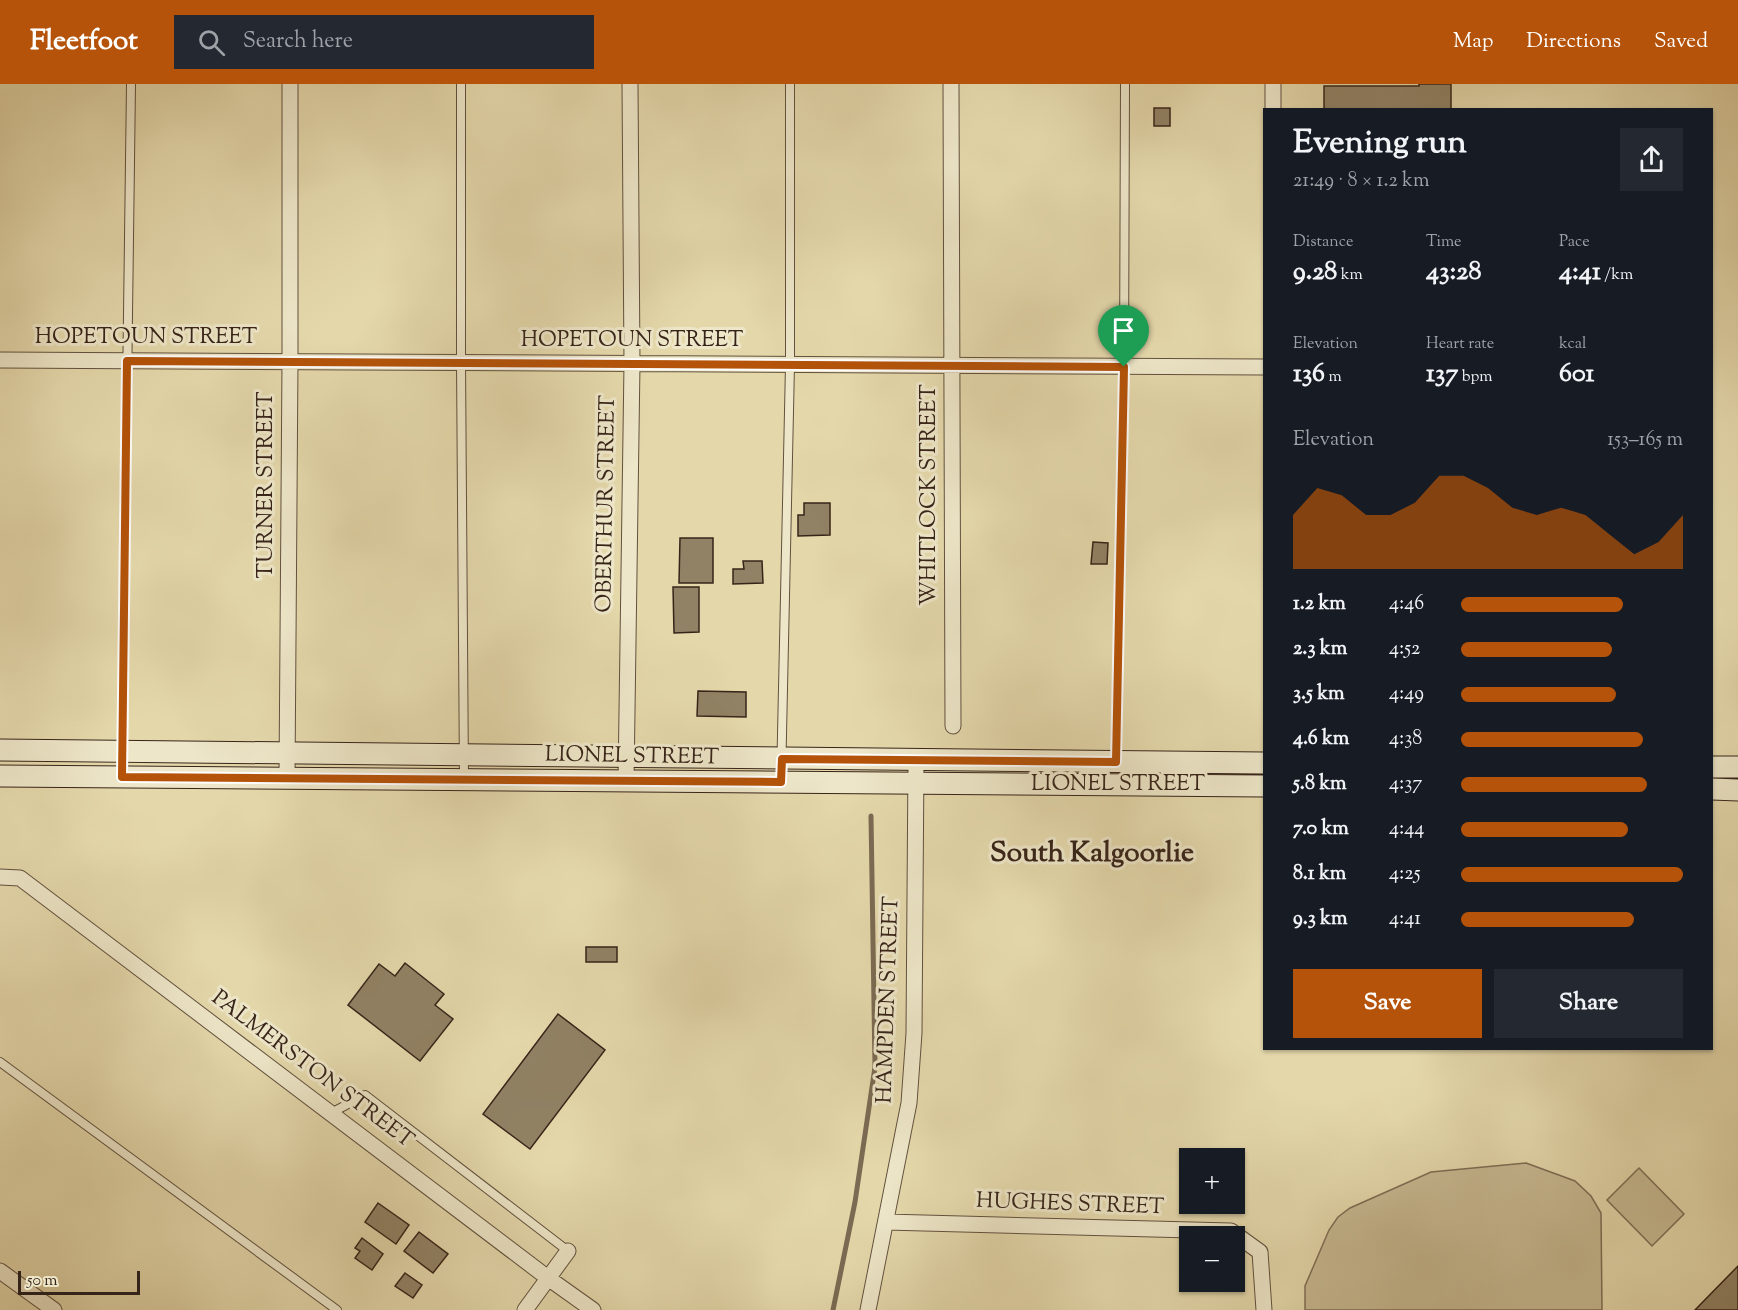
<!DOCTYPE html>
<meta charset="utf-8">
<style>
body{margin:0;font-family:"Sorts Mill Goudy",serif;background:#242831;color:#f1f3f6;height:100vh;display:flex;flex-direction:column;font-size:22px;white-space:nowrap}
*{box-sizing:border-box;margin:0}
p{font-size:20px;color:#9ea1a6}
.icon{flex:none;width:33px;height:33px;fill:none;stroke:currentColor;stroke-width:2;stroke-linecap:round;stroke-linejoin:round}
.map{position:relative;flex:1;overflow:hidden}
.panel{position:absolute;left:1263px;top:24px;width:450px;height:942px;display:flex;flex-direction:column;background:#171b24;border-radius:0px;box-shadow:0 2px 4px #0004}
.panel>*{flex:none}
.fabs{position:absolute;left:1179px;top:1064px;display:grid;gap:12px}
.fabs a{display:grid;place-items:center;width:66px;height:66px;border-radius:0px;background:#171b24;box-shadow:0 2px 4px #0004;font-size:30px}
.scale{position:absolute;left:18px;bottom:15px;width:122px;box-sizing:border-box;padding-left:6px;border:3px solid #372419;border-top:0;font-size:16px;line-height:21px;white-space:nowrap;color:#372419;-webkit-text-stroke:4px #ede6c8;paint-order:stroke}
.pin{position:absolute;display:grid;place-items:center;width:51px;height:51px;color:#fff;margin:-62px -26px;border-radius:50% 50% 50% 0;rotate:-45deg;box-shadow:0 0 6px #0007}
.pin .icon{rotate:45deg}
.round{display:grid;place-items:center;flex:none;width:63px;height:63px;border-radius:0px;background:#242831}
.overview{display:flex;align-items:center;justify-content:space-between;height:102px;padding:0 30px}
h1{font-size:33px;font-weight:700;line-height:45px}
.stats{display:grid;grid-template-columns:repeat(3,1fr);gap:9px;height:102px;padding:6px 30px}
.stats div{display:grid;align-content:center}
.stats b{font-size:26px;font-weight:700}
.stats small{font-size:16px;font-weight:400}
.stats p{font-size:16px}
.chart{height:168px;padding:12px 30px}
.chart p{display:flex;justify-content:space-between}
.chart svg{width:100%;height:108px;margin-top:6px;fill:#b45309;opacity:.7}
.cta{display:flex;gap:12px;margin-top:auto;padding:12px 30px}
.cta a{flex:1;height:69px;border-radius:0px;background:#b45309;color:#fff;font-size:24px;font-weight:700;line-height:69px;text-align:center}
.cta a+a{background:#242831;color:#f1f3f6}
ul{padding:0 30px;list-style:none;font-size:20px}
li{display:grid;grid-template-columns:96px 72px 1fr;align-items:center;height:45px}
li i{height:15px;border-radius:8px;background:#b45309}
header{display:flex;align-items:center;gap:36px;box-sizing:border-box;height:84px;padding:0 30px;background:#b45309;color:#fff}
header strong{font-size:28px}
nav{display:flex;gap:33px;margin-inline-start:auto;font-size:21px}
.search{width:420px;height:54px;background:#242831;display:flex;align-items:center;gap:15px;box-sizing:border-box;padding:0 21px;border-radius:0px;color:#9ea1a6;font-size:22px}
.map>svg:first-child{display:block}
.green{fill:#c7b992;stroke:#7f6e56;stroke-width:1.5}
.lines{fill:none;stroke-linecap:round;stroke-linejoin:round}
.stream{stroke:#7b6b53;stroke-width:5}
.building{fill:#918265;stroke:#372419;stroke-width:1.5}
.lane-casing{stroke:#62513e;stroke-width:10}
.street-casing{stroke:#62513e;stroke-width:17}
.secondary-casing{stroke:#372419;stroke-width:23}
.lane{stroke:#ede6c8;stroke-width:8}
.street{stroke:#ede6c8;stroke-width:15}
.secondary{stroke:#ede6c8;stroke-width:21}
.route-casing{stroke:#fff;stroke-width:12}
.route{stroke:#b45309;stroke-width:8}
.labels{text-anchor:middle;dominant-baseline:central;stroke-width:6;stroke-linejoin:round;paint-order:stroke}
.street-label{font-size:22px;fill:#372419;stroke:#ede6c8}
.district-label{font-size:28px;font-weight:bold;fill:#372419;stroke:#ede6c8}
</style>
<header>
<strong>Fleetfoot</strong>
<div class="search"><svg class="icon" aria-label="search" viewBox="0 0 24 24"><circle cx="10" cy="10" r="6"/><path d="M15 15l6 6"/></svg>Search here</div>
<nav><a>Map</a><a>Directions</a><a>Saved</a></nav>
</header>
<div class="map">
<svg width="1738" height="1226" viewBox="0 0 1738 1226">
<rect width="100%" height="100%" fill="#e4d8ab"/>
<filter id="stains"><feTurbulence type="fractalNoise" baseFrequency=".00333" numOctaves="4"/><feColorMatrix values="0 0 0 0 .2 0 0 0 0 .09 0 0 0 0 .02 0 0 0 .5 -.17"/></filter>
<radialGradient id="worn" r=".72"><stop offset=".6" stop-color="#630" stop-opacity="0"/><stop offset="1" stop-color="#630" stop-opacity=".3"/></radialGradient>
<!-- green -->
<path class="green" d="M1526,1079L1575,1097L1591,1112L1601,1129L1602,1226H1305V1202L1329,1146L1338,1133L1350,1124L1431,1088Z
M1639,1084L1684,1130L1652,1162L1607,1116Z"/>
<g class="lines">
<!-- stream -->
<path class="stream" d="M833,1226L855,1118L875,983L871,732"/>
</g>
<!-- building -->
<path class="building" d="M1419,0H1451V26H1324V2H1419Z
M1154,24H1170V42H1154Z
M804,419H830V451L798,452V431H804Z
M680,454H713V499H679Z
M1093,458L1108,459L1107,480H1091Z
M743,477H762L763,499L733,500V485H744Z
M673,503H699V548L674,549Z
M698,607L746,608V633L697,632Z
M586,863H617V878H586Z
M405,879L444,910L435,921L453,935L420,977L348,921L379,880L395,892Z
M558,930L605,966L530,1065L483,1030Z
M378,1119L409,1141L396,1160L365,1138Z
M419,1148L448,1170L433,1189L404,1167Z
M362,1154L383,1170L372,1186L355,1174L360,1167L355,1164Z
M1738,1182V1226H1695Z
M405,1189L422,1201L413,1214L395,1202Z"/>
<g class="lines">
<defs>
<path id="lane" d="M461,0V279L464,694
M1116,677L1124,283L1125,0
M122,692L131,0
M781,697L790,281V0
M0,978L337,1226
M331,1029L365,1011L568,1167"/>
<path id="street" d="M951,0L953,642
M1273,0V26
M0,276L1264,283
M287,694L290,278V0
M626,697L632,280L630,0
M0,793L20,794L548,1194L593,1226
M886,1138L1231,1147L1260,1168L1264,1226
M0,1187L54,1226
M525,1226L568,1167
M868,1226L909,1019L914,949L916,677"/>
<path id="secondary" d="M0,666L1264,679
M1712,683H1738
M0,692L1264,702
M1712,705L1738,706"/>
</defs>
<!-- lane casing -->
<use href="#lane" class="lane-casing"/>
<!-- street casing -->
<use href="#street" class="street-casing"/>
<!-- secondary casing -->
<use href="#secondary" class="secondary-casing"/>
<!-- lane -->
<use href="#lane" class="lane"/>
<!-- street -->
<use href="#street" class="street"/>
<!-- secondary -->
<use href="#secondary" class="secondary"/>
</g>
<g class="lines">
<defs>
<path id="route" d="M127,277L1124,283L1116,678L782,675L781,698L122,693Z"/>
</defs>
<!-- route casing -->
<use href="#route" class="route-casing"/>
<!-- route -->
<use href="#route" class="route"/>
</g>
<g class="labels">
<!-- street labels -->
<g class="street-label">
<text x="146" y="254">HOPETOUN STREET</text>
<text x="632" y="257">HOPETOUN STREET</text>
<text transform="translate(267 401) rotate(-90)">TURNER STREET</text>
<text transform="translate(930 411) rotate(-90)">WHITLOCK STREET</text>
<text transform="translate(607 420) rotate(-89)">OBERTHUR STREET</text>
<text transform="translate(632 673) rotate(1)">LIONEL STREET</text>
<text x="1118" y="701">LIONEL STREET</text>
<text transform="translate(889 916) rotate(-88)">HAMPDEN STREET</text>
<text transform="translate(312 986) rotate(37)">PALMERSTON STREET</text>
<text transform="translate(1070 1121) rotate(2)">HUGHES STREET</text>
</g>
<!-- district labels -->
<g class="district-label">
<text x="1092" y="770">South Kalgoorlie</text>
</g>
</g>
<rect width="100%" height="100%" filter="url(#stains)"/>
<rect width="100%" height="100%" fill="url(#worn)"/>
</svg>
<div class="fabs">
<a>+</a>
<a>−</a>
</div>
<div class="scale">50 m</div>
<div class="pin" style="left:1124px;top:283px;background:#1e9e55"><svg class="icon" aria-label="arrive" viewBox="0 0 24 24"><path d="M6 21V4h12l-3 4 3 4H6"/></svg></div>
<section class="panel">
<div class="overview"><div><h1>Evening run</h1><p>21:49 · 8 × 1.2 km</p></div><a class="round"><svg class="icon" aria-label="share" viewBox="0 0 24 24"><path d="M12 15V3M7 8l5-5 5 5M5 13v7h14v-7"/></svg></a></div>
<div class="stats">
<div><p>Distance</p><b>9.28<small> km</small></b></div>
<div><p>Time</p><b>43:28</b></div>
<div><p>Pace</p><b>4:41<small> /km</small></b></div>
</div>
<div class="stats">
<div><p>Elevation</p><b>136<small> m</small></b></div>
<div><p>Heart rate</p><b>137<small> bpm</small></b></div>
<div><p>kcal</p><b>601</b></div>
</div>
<div class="chart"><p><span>Elevation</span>153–165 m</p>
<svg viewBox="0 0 160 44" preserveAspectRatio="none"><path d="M0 44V22L10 11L20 14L30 22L40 22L50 17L60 6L70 6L80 11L90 19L100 22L110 19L120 22L130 30L140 38L150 33L160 22V44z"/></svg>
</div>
<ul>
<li><b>1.2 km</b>4:46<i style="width:73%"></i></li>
<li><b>2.3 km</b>4:52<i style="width:68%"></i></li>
<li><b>3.5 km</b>4:49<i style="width:70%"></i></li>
<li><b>4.6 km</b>4:38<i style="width:82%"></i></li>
<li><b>5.8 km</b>4:37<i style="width:84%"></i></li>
<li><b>7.0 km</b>4:44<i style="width:75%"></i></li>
<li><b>8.1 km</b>4:25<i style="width:100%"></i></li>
<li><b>9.3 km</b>4:41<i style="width:78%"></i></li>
</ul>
<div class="cta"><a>Save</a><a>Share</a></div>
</section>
</div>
